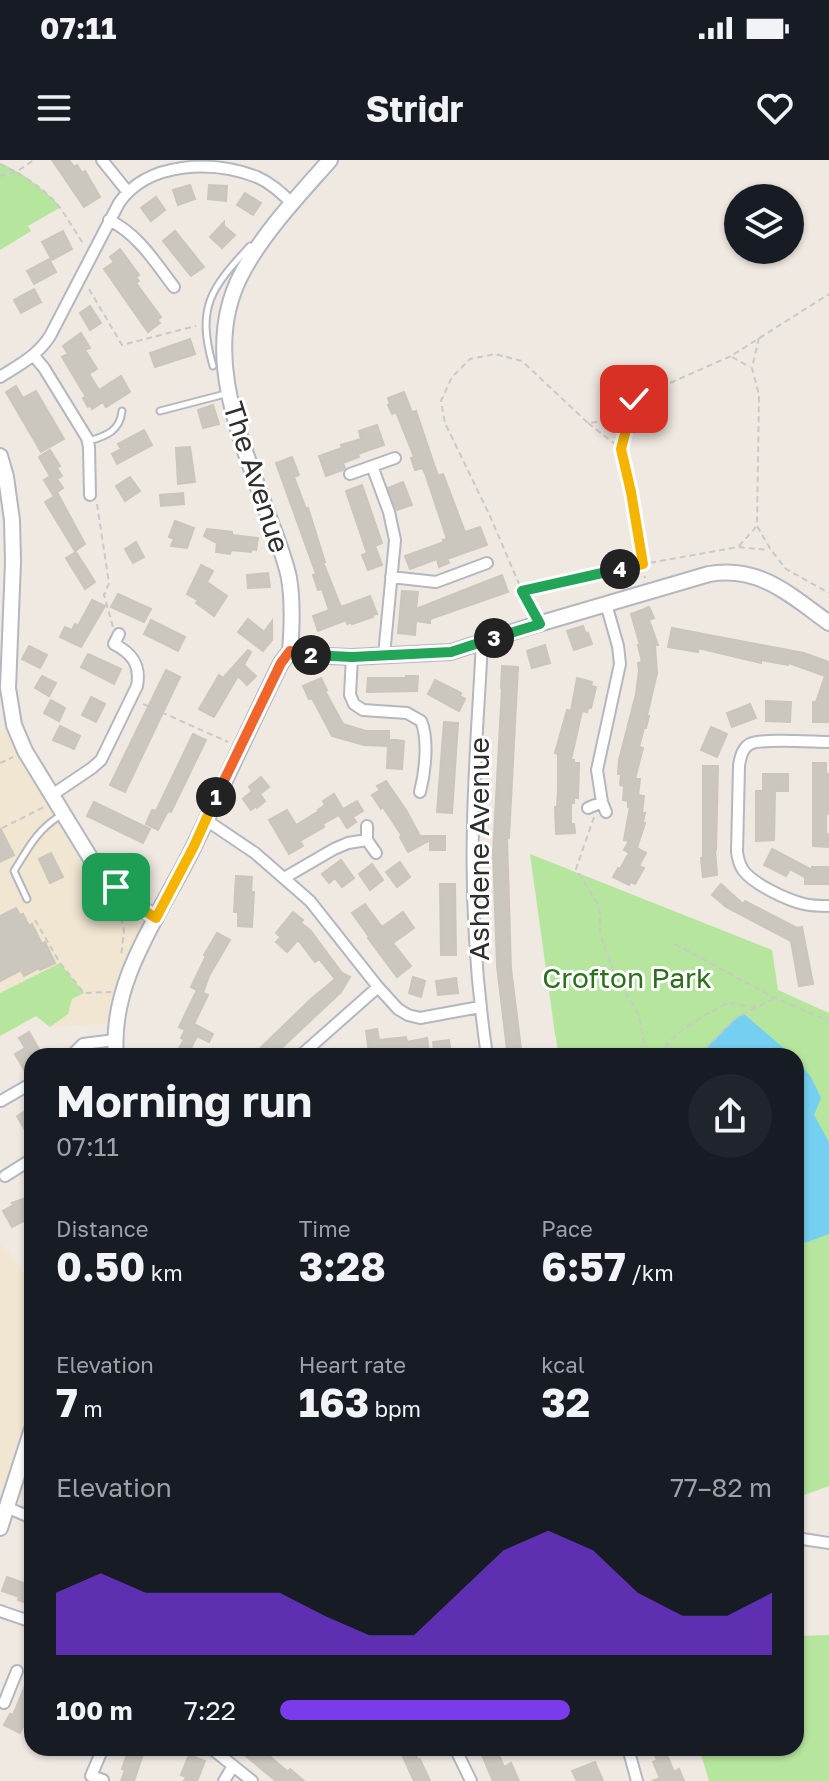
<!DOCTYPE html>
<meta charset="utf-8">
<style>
body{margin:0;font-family:"Golos Text",sans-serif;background:#20242c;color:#f1f3f6;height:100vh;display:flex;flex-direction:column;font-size:30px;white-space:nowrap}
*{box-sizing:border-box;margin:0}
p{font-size:26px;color:#9ea1a6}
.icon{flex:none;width:44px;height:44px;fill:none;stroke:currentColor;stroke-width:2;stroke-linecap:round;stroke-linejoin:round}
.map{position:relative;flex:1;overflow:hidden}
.details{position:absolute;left:24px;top:888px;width:780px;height:708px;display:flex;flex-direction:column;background:#171b24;border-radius:24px;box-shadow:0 2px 6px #0004}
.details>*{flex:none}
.tools{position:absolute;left:724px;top:24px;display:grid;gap:16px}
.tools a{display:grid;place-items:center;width:80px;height:80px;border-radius:50%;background:#171b24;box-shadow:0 2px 6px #0004;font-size:40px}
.pin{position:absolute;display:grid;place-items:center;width:68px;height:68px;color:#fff;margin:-34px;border-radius:16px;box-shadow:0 4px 12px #0006}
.km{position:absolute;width:40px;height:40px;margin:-20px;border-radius:50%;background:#222;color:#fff;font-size:22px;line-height:40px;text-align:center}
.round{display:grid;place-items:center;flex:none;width:84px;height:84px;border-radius:42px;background:#20242c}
.overview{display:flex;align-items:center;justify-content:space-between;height:136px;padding:0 32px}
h1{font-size:44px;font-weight:700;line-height:60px}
.stats{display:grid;grid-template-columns:repeat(3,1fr);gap:12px;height:136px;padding:8px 32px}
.stats div{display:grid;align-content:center}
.stats b{font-size:40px;font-weight:700}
.stats small{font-size:22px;font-weight:400}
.stats p{font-size:22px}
.chart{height:224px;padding:16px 32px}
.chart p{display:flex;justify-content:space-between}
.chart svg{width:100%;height:144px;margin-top:8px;fill:#7c3aed;opacity:.7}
ul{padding:0 32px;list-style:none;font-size:26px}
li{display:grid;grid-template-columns:128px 96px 1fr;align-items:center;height:60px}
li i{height:20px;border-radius:10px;background:#7c3aed}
.status{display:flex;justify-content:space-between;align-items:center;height:56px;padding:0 40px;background:#171b24;direction:ltr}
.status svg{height:22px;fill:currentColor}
header{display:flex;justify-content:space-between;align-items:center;height:104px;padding:0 32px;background:#171b24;font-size:36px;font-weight:700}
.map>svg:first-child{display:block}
.education{fill:#f0e6d1}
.green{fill:#b6e59e}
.water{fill:#75cff0}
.building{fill:#cbc7bf;stroke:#cbc5ba;stroke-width:2}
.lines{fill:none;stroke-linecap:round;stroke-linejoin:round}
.lane-casing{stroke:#b4b7c1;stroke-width:9}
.street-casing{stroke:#b4b7c1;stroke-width:14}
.secondary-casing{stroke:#b4b7c1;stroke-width:18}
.path{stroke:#c9c9c9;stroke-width:2;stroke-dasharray:6 4;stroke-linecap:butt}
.lane{stroke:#fff;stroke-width:5}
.street{stroke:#fff;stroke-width:10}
.secondary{stroke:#fff;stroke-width:14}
.split-1-casing{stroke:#fff;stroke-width:16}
.split-2-casing{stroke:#fff;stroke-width:16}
.split-3-casing{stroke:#fff;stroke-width:16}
.split-4-casing{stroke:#fff;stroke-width:16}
.split-5-casing{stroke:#fff;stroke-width:16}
.split-1{stroke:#f5b400;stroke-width:10}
.split-2{stroke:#f0652b;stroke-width:10}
.split-3{stroke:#22a559;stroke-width:10}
.split-4{stroke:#22a559;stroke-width:10}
.split-5{stroke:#f5b400;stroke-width:10}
.labels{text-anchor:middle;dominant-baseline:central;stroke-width:6;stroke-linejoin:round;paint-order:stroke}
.street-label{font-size:28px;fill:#2e2e2e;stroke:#fff}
.park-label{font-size:28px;fill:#2c6e1b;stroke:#fff}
</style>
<div class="status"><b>07:11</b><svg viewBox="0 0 49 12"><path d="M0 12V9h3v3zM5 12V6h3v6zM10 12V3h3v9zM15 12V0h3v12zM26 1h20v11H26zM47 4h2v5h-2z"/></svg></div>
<header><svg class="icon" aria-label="menu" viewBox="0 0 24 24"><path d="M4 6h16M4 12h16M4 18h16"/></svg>Stridr<svg class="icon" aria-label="heart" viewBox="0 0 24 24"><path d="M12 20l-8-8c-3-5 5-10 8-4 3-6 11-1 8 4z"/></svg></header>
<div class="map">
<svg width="829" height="1621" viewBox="0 0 829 1621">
<rect width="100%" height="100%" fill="#efe9e1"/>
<!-- education -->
<path class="education" d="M14,565L79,682L156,758L116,863L50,867L36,856L0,876V571Z
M0,1082L32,1123V1269L0,1368Z"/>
<!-- green -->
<path class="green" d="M0,3C25,14 42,28 61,47L28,66L31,71L0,90Z
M530,694L772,790L778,830L829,853V1326L796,1338V896H559L555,874Z
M60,803L84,833L72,839L68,854L50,867L36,856L0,876V833Z
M829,1475V1621H709L699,1588H796V1476Z"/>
<!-- water -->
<path class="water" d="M744,854L793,896H698L736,858Z
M796,899L811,917L821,938L814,955L829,982V1074L805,1083L796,1063Z"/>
<!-- building -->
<path class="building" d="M52,0H69L74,7L77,5L82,13L85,11L100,37L84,47Z
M190,25L195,39L178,45L173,30Z
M209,25L227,26L226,41L208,39Z
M245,33L261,43L253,55L237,45Z
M156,37L165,50L151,61L141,48Z
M224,62V66L235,75L222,88L210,77Z
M63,71L72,89L52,100L42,82Z
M175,71L204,107L191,116L163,81Z
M120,89L139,115L136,117L139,121L136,123L161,157L157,160L160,163L148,172L104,109L114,102L110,97Z
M49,99L56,112L34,124L27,111Z
M34,129L41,142L21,153L14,140Z
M90,146L101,163L90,170L80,153Z
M81,173L90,188L85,190L97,209L89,214L99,230L121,216L130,232L106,247L103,242L92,249L90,245L88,247L83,238L86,237L62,197L68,194L63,186Z
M190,179L195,194L155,207L150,193Z
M16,226L23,238L36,231L64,279L41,292L6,232Z
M404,232L412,252L416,251L438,316L443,314L465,372L480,367L487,385L447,399L449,403L439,407L437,399L410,409L405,396L444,382L443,380L447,379L425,313L422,308L415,310L411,298L414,297L396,252L392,254L388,245L390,244L388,238Z
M213,245L219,264L203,268L198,250Z
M377,265L384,285L358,294L359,297L343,303L345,308L343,310L326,316L319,296L342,288L341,285L361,279L359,271Z
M144,270L152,285L117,304L112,294L121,289L118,284Z
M190,287L195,322L178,324L176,288Z
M50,290L60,306L57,308L62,316L57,319L63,328L53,335L44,320L50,316L39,297Z
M292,297L299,315L294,317L306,349L308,348L325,402H323L341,447L370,436L377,454L372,455L373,457L352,464V462L347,464L346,460L318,471L313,456L329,450L322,429L318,430L313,415L316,414L276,303Z
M130,317L140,331L125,341L116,326Z
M403,322L412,345L397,350L388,328Z
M362,325L382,383L375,386L382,405L368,410L362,395L367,393L346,331Z
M183,333L184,344L161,346L160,335Z
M58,334L85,384L75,391L45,342Z
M175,361L194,368L187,388L171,386L174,379L169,377Z
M207,369L232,372V375L258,378L256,390L252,389L251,392L231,390L230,394L216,392L217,383L204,376Z
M136,382L144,397L133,403L125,389Z
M76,392L95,422L85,429L66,398Z
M201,405L213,411L207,422L227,436L214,456L196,443L198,440L187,434Z
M268,413L270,427L248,428L247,415Z
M502,415L508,432L430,459V463L416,461L415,475L398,473L402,431L418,432L416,449Z
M118,434L151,449L144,462L111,447Z
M92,440L105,446L81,487L60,477L65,467L72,470L75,464L78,466Z
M649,447L654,458L649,460L658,485H655L657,513L647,556H649L646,568H644L639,587L643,588L635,619H640L638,635L644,636L642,653H645L643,662L645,663L637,688L646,693L639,706L644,708L635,724L631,722L629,725L613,717L618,708L620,709L629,693L624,690L629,681L624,680L630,647H628V641L623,640L624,626L620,625L621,614H618L619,600L636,534L639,510L638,503L642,502L638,485H640L631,454Z
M248,459L264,472L272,461V480L263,491L238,472Z
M151,460L185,477L178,491L144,474Z
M583,466L586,474L588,473L592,484L574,490L567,471Z
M672,468L804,493L829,502L828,562H813V542H816L825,516L789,503L788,505L761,500V503L698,488V492L668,487Z
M545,485L550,503L532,508L527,491Z
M29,486L47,495L40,508L22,499Z
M248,490L251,492L244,505L256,516L247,525L238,516L214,557L199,549L219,515L223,518Z
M88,494L121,509L114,524L81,507Z
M502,506L518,507L509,678H507L511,808L521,889L507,890L497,806L493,693L502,528H501Z
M166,510L180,517L125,632L110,625Z
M42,516L56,523L49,536L35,528Z
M406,516H418L417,531L367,532L368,518H406Z
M321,518L327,530L325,531L343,564L366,571H389V582V579L404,581L402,609L387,608L388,586L364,585L332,576L312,538L309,539L303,526Z
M577,518L592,522L591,526L596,527L591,548H588L587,552L582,551L571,600H574V603H579L578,638H574V643H571V664H574L575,673L556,674L555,647H557L558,630V594L555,593L567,550L571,551Z
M435,520L461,533L460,536L465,539L459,551L428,534Z
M91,537L105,544L96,562L82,555Z
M51,540L65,548L59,561L44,553Z
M766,541L791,542L790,562L766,561Z
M750,544L756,558L732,567L727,553Z
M444,562L458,563L452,653L437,652Z
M60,566L80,576L74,589L53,580Z
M711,567L727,574L717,597L701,590Z
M193,574L206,580L171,652L168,651L158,670L146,664L152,650L156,651Z
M813,603H826V614H829V654H826V674H829V687L813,686Z
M703,606H718L716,690H715L717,715L703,717L701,698L703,697Z
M763,614H788V631H775L774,680L756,681V631H763Z
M261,617L269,627L260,634L265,641L257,648L256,646L251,650L243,639L252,631L249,627Z
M386,621L406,650L420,676H445V690H430V680L408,692L400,677L402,676L383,647L381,649L372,635L380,630L377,626Z
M334,634L343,649L357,641L363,651L353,657L356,662L347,668L339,655L323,664L324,667L300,681L303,686L289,694L269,660L287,650L296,665L319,651L318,650L325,645L323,641Z
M94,642L150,669L143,683L87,656Z
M0,668L14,695L0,702Z
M772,689L812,710V707H829V724H805V717L790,709L786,716L764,705Z
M51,693L63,717L50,723L39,699Z
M341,700L354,718L342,727L335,718L329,723L322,714Z
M400,702L410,717L397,727L386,712Z
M372,704L383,720L370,730L359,714Z
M236,716L252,717L251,732H254L252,767L238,766V752H234Z
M440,724H455L456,795H441Z
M721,724L743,744L745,741L797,768L802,767L813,824L799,826L791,781L726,747L712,735Z
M365,744L382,767L403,752L414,768L393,783L411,806L397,817L368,778L369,777L352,753Z
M16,748L20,755L23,754L29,766L32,764L42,784L45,782L55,803L40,810L39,808L24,816L21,810L0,821V756Z
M293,752L303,760L301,763L310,770L342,813L350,817L341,832L273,896H252L311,839L335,819L319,799L315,802L298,780L287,792L276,782L281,777L276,773Z
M217,773L230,780L209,816L203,833L208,835L194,864L213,874L209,882L197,876L187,896H174L184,880L181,878L185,870L179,867L197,830L191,827L206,796L204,795Z
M413,817L425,821L421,837L409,833Z
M456,818L458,833L438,835L436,821Z
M377,869L379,880L406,877L407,882L427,878L429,892L412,896H387L386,889L369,892L366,871Z
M29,872L40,891L32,896V915L28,916L15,894L25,888L19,878Z
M449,880L451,894L435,896L433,882Z
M32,947V966L25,970L17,956Z
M32,1036V1057L12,1067L3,1051L14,1045L12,1043Z
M7,1417L32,1426V1445L18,1440L19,1437L2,1431Z
M32,1509V1556L29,1555L20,1573L4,1565L10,1554L13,1555Z
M129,1588H145L134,1621H121L125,1610L122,1609Z
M236,1588H260L288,1612L290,1609L304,1621H276Z
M399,1588H413L418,1600L420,1599L430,1621H414Z
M479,1588H496L504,1607L511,1603L519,1621H493Z
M652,1588H664L674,1612L679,1609L684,1621H652L660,1618L653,1602L657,1600Z
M189,1595L205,1601L197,1621H184L186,1617L181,1615Z
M595,1602L603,1621H577L572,1611Z"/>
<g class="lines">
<defs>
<path id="lane" d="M213,206C196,147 211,128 250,86
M160,251L229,233
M89,281C106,276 120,271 122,251
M27,739L14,711C29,687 36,671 61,655"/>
<path id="street" d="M102,0L127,31
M109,60C138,74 155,102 174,127
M34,196L44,208L87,278L89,287L90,335
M0,217C19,205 37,196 50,176L119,43C148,1 213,0 257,17C271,23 281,33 292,43
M372,306L389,352L395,380L384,495
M350,314L395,298
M391,417L436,422L487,403
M606,444L618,486L620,504L597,610L602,642L606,652
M482,482C479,543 474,604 473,665C471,742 476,820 487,896
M352,497L350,535L354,544L363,550L407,553L421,561C429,579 425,613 420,632
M829,582C813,582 762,578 750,584C742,588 740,598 739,606L737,692C738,699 739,704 743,710C753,724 787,740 804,744C812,746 821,746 829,746
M52,635L92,608L101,600L137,526C141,505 132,493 114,484L119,474
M588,648L602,642
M206,660L255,693L310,741L378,827L398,849L408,855L420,858L480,847
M367,680V666
M284,718L334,689L348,683L367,680L376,693
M71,896L83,884L115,880
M300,896L378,827
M1,941L32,923
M5,1016L32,999
M6,1347L32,1358
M796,1378L829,1383
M0,1451L32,1462
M4,1543L17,1511
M103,1588L91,1616L103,1620
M211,1588L252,1621
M455,1588L471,1621
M628,1588L637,1621
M224,1621L233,1606"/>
<path id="secondary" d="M0,296L6,317L12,360L13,402L8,528L14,565L25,591L91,699C110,722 130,742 156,758
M290,491L303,495L352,497L451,492L528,467L709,414C759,405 790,435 829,463
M290,491C292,467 293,442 289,418C285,398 277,379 270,360C243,284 200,194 241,115C262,74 300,34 330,0
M116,896C109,820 162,752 194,686C223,625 251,564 281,503L290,491
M0,1368L32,1269"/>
</defs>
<!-- lane casing -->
<use href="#lane" class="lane-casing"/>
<!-- street casing -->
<use href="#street" class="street-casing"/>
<!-- secondary casing -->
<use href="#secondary" class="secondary-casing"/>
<!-- path -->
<path class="path" d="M0,4C23,15 48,30 63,52C70,63 77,74 84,85
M0,16L16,12L34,0
M89,129L122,185L196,166
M759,178L752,208L759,235L757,366L771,390L786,409L829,433
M732,197L750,207
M634,240L621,289L631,332L645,418
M588,263L620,288
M97,344L109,423L104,435L113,467
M739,386L756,367
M523,430L643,404L738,387L768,390
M533,452L522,431L490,356L445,263L441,241L452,217L470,199L495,194L522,201L588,263L606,261L634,239L731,196L829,134
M143,544L228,582
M0,603L13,597
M594,657L576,709L597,743L600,754V774L615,816L636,850L640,861L646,896
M2,668L44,647
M119,748L124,771L121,796
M35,760L60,803L84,833L111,832
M675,784L775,838L829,861
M660,896L667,884L680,872L703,856L728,843L756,847
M698,896L736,858L773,839"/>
<!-- lane -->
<use href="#lane" class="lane"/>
<!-- street -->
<use href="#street" class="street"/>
<!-- secondary -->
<use href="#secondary" class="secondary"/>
</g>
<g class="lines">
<defs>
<path id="split-1" d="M116,727L135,745L156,758L194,686L216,637"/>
<path id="split-2" d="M216,637L281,503L290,491L311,495"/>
<path id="split-3" d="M311,495L352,497L451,492L494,478"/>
<path id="split-4" d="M494,478L540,464L522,431L620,409"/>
<path id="split-5" d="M620,409L643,404L631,332L621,289L634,239"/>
</defs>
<!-- split-1 casing -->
<use href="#split-1" class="split-1-casing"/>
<!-- split-2 casing -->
<use href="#split-2" class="split-2-casing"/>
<!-- split-3 casing -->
<use href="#split-3" class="split-3-casing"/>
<!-- split-4 casing -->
<use href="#split-4" class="split-4-casing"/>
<!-- split-5 casing -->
<use href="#split-5" class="split-5-casing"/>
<!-- split-1 -->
<use href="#split-1" class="split-1"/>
<!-- split-2 -->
<use href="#split-2" class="split-2"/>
<!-- split-3 -->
<use href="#split-3" class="split-3"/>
<!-- split-4 -->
<use href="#split-4" class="split-4"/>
<!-- split-5 -->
<use href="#split-5" class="split-5"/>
</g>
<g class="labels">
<!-- street labels -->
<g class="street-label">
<text transform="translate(257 317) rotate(72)">The Avenue</text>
<text transform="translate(478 689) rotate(-90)">Ashdene Avenue</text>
</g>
<!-- park labels -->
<g class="park-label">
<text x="627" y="817">Crofton Park</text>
</g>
</g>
</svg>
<div class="tools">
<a><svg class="icon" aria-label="layers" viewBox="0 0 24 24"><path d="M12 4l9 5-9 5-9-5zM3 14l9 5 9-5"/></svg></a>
</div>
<div class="pin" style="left:116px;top:727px;background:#1e9e55"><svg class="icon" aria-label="arrive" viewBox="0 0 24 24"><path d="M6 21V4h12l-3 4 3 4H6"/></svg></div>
<div class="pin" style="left:634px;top:239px;background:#d93025"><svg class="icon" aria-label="check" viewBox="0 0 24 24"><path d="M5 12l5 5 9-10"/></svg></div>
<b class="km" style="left:216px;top:637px">1</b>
<b class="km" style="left:311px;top:495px">2</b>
<b class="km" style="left:494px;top:478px">3</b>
<b class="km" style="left:620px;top:409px">4</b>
<section class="details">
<div class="overview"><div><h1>Morning run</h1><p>07:11</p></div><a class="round"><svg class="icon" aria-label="share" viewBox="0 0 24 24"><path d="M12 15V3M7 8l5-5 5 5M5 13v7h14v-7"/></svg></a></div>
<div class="stats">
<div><p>Distance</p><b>0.50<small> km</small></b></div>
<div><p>Time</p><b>3:28</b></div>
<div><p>Pace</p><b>6:57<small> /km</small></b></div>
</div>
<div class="stats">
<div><p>Elevation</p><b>7<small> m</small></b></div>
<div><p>Heart rate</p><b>163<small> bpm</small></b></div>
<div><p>kcal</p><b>32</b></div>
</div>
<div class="chart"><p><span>Elevation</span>77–82 m</p>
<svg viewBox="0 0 160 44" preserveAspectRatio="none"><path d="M0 44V25L10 19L20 25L30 25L40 25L50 25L60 32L70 38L80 38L90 25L100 12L110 6L120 12L130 25L140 32L150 32L160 25V44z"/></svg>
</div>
<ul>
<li><b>100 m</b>7:22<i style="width:59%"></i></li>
</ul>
</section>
</div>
